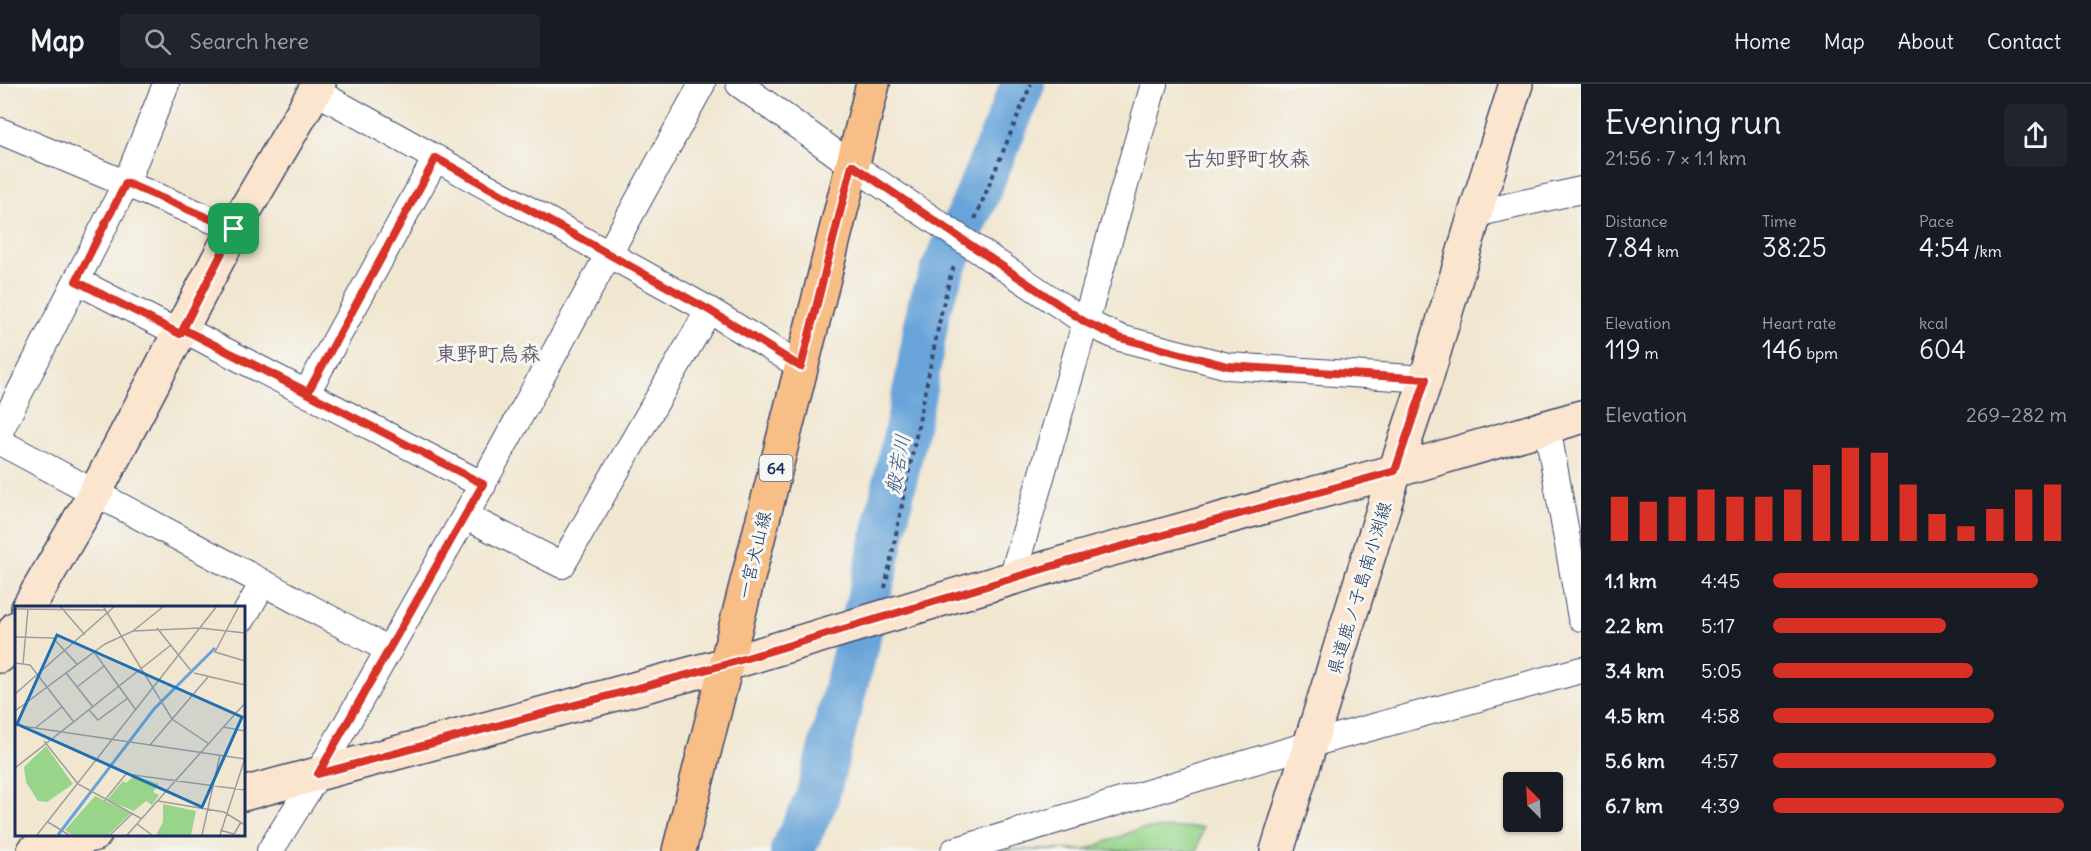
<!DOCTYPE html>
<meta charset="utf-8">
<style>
body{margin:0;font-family:Delius,"Klee One",sans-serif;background:#20242c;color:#f1f3f6;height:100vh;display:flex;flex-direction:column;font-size:22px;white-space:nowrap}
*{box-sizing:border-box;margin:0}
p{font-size:20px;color:#9ea1a6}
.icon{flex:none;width:33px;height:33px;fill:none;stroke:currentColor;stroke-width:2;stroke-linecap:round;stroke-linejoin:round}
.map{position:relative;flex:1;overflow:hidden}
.sheet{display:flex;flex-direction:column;background:#171b24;width:510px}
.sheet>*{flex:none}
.needle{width:39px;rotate:336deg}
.tools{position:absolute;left:1503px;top:688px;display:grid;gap:12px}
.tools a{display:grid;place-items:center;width:60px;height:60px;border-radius:6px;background:#171b24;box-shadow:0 2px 4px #0004;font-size:30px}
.pin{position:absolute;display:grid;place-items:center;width:51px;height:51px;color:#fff;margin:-26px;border-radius:12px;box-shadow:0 3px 9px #0006}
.round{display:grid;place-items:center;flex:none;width:63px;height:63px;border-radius:6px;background:#20242c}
.head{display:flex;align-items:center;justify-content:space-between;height:102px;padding:0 24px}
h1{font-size:33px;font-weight:600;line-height:45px}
.metrics{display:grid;grid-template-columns:repeat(3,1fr);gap:9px;height:102px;padding:6px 24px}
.metrics div{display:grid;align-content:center}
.metrics b{font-size:26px;font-weight:600}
.metrics small{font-size:16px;font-weight:400}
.metrics p{font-size:16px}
.chart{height:168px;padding:12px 24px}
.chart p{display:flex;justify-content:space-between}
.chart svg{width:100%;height:108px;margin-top:6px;stroke:#d93025;stroke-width:6}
ul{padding:0 24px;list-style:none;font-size:20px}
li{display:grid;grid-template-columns:96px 72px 1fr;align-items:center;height:45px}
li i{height:15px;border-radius:8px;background:#d93025}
header{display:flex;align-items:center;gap:36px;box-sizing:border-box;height:84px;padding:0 30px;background:#171b24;border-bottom:2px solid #363941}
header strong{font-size:28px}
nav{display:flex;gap:33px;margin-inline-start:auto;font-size:21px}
.search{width:420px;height:54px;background:#20242c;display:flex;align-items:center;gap:15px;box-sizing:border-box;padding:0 21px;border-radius:6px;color:#9ea1a6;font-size:22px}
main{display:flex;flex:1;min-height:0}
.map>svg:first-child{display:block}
.green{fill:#98d58b;stroke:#5a8274;stroke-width:1.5}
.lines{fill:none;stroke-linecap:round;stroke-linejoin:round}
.river{stroke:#68a4d9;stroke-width:44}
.street-casing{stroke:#3b4a6f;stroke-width:28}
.secondary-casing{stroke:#3b4a6f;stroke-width:36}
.primary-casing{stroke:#3b4a6f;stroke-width:36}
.path{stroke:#3b4a6f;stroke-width:4;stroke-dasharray:4.5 4.5;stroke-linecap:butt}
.street{stroke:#fff;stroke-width:26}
.secondary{stroke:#fce5cf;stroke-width:33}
.primary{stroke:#f7be87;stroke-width:33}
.route-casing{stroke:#fff;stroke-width:12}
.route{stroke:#d93025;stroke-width:8}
.labels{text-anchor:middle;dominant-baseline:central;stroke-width:6;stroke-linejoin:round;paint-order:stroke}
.shield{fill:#f6f6f2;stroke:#5d6b8a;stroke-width:1.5}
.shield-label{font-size:16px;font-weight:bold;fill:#1b2f5e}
.street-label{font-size:18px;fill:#1b2f5e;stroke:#f6f6f2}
.water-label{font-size:20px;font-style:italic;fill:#365889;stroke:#f6f6f2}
.quarter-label{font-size:21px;font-weight:bold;fill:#685b6f;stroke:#f6f6f2}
.inset-river{fill:none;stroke:#68a4d9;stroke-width:3}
.inset-road{fill:none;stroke:#9b9da2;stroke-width:1.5}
.view{fill:#1f6fb2;fill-opacity:0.15;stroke:#1f6fb2;stroke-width:3}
.inset-edge{fill:none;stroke:#1b2f5e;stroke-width:3}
</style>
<header>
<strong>Map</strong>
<div class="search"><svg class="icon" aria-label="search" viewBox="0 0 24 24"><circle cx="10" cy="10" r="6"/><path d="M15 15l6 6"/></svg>Search here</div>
<nav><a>Home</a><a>Map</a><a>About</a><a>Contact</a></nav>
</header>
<main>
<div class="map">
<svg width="1581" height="767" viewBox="0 0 1581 767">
<rect width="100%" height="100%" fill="#f6f6f2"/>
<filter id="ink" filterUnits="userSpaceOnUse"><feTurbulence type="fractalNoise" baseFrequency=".0167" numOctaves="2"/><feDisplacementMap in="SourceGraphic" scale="12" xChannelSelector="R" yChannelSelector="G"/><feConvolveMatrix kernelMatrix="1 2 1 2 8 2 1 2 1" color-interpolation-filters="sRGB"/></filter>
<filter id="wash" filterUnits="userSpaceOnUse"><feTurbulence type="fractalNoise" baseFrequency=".008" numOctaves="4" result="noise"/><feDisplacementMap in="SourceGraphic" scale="24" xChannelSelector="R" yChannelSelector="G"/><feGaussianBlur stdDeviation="1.35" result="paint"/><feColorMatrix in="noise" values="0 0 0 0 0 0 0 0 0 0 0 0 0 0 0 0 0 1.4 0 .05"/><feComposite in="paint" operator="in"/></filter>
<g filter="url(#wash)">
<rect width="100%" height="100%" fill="#f1e6cf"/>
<!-- green -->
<path class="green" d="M1203,743L1197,767L1001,766H1086L1139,745Z"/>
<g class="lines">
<!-- river -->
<path class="river" d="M792,767L817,714L876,485L916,300L929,223L944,183L970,128L1023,0"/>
</g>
</g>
<g filter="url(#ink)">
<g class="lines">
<defs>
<path id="street" d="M739,0L852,81L1085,238L1120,254L1228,282L1426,295
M315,7L709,226L802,283
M0,47L234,145
M1475,130L1581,106
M77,197L180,250
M183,245L483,401
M307,308L436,74
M1547,342L1581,534
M0,347L126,99L166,0
M0,358L389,566
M465,432L562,481L709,226
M1012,494L1154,0
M243,534L263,499
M270,767L318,690L465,432L702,0
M954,767L1311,660L1581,586"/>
<path id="secondary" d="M28,524L95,409L234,145L319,0
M0,572L16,544
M243,710L727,580L1076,475L1395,387L1581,333
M34,767L95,750
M1277,767L1395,387L1426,295L1475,130L1516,0"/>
<path id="primary" d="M679,767L873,0"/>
</defs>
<!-- street casing -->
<use href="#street" class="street-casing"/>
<!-- secondary casing -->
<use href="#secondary" class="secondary-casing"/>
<!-- primary casing -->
<use href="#primary" class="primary-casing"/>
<!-- path -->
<path class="path" d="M975,135L1031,0
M885,504L942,225L951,190L955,180"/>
<!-- street -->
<use href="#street" class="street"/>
<!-- secondary -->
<use href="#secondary" class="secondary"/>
<!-- primary -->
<use href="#primary" class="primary"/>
</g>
</g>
<g class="lines" filter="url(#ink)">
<defs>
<path id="route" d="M234,145L183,245L483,400L318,690L727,580L1076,475L1395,387L1426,295L1228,282L1120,254L1085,238L852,81L801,283L709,226L436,74L308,308L183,245L180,250L76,197L126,99L234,145"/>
</defs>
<!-- route casing -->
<use href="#route" class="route-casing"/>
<!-- route -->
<use href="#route" class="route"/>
</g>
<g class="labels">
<!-- shield labels -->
<rect class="shield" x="759.5" y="371" width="33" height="26" rx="4.5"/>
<g class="shield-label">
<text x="776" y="384">64</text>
</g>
<!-- street labels -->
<g class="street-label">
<text transform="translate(754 471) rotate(-76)">一宮犬山線</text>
<text transform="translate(1359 504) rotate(-73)">県道鹿ノ子島南小渕線</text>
</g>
<!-- water labels -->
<g class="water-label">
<text transform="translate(897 380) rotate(-79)">般若川</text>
</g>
<!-- quarter labels -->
<g class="quarter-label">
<text x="1247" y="74">古知野町牧森</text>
<text x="488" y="269">東野町烏森</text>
</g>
</g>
<!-- overview -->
<g transform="translate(15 522)">
<rect width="230" height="230" fill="#f1e6cf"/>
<path d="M31,140L58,178L32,196L23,195L11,176L9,161ZM119,170L144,178L138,186L144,189L137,199L131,195L119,205L92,194L108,175L111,177ZM80,190L116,207L93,229H57L50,224ZM148,198L181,205L176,229H141L148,216Z" fill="#98d58b"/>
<path class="inset-river" d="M43,229L139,103L200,42"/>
<path class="inset-road" d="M45,0L70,29M88,0L157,113L194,138M224,0L200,46L230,55M0,3L90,4M142,22L177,66M118,25L149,0M0,31L38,32L62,58M79,46L121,104M0,57L15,59L58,115M8,58L13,3M51,67L78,101M179,67L230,79M62,81L89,60M0,88L100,0M74,104L83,114L113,92M0,105L90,38L118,25L185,22L230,27M0,119L230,153M208,121L230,125M20,122L47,101M29,135L63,178L127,213M135,139L193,71M0,162L156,39M89,195L111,168L230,184M143,195L209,206L230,219M33,216L54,229M122,218L137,229M205,224L219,228L226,216M22,229L202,0M95,229L118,207M112,229L230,97M187,229L205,149M205,229L230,152"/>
<path class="view" d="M42,29L227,111L187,201L2,118Z"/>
<rect width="230" height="230" class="inset-edge"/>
</g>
</svg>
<div class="tools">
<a><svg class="needle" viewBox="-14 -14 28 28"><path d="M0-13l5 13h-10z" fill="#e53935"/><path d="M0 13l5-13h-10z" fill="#9ea1a6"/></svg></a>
</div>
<div class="pin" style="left:234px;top:145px;background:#1e9e55"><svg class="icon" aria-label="arrive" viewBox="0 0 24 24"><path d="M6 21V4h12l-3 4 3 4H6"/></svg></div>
</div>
<section class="sheet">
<div class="head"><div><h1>Evening run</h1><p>21:56 · 7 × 1.1 km</p></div><a class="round"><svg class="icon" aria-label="share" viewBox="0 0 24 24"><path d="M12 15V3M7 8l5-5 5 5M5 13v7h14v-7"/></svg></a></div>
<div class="metrics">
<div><p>Distance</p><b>7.84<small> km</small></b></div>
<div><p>Time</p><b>38:25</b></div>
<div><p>Pace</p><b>4:54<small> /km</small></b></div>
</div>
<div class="metrics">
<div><p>Elevation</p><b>119<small> m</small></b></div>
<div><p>Heart rate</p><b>146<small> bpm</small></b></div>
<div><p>kcal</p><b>604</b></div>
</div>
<div class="chart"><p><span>Elevation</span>269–282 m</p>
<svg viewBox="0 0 160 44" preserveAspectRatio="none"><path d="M5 44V26M15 44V28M25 44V26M35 44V23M45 44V26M55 44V26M65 44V23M75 44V13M85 44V6M95 44V8M105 44V21M115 44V33M125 44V38M135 44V31M145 44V23M155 44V21"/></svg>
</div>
<ul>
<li><b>1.1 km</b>4:45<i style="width:90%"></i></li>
<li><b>2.2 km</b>5:17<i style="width:59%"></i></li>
<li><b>3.4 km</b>5:05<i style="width:68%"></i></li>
<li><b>4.5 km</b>4:58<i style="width:75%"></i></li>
<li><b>5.6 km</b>4:57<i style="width:76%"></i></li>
<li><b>6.7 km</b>4:39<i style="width:99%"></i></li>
</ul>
</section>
</main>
